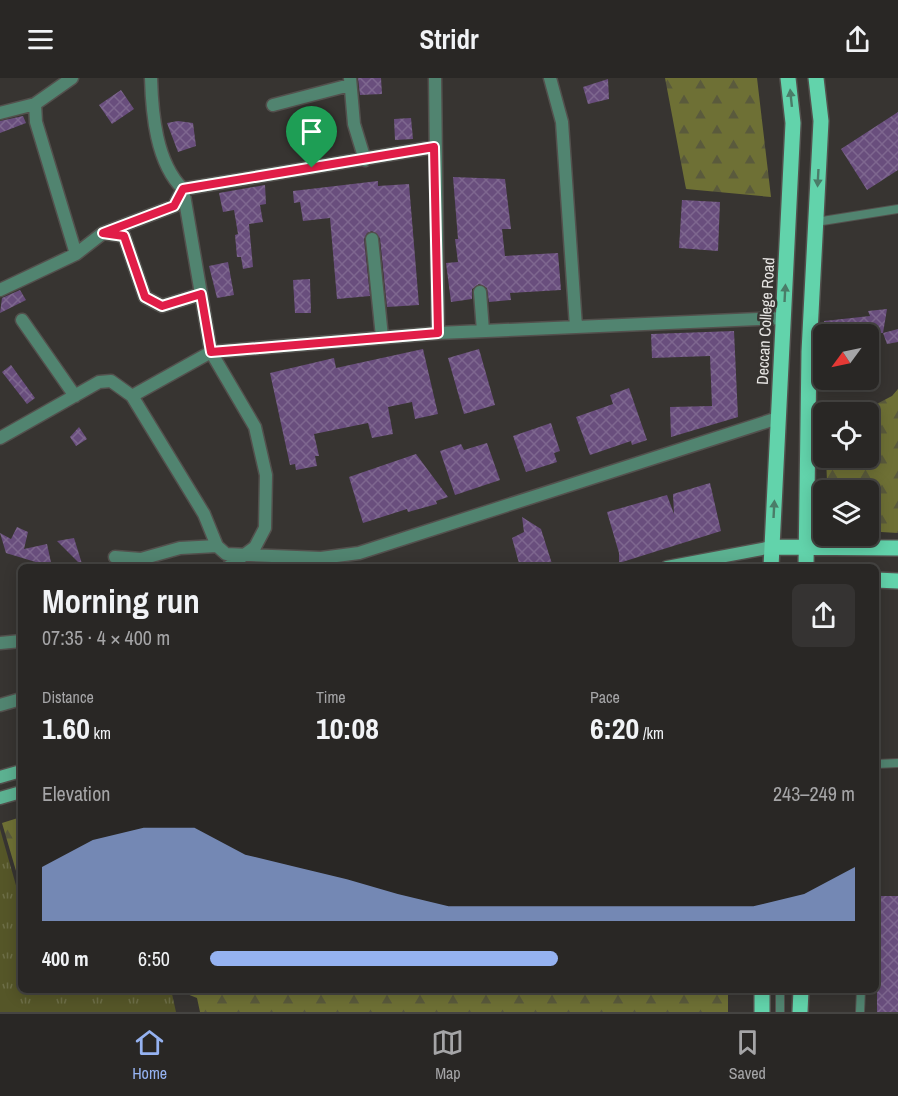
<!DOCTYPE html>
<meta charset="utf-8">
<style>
body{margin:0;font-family:"Archivo Narrow",sans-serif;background:#353332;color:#f1f3f6;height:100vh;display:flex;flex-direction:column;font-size:22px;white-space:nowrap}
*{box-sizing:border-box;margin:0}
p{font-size:20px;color:#a5a5a7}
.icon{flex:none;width:33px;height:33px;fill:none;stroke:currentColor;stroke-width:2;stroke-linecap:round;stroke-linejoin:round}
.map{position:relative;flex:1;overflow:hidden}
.drawer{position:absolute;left:18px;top:486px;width:861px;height:429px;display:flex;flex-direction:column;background:#292725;border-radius:9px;box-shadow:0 3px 15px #0003,0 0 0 2px #454442}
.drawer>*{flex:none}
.needle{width:39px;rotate:237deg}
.fabs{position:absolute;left:813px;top:246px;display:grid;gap:12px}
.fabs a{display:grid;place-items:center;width:66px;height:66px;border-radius:9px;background:#292725;box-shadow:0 3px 15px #0003,0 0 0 2px #454442;font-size:30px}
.pin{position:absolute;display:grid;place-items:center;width:51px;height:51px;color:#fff;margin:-62px -26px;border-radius:50% 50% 50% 0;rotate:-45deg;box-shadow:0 0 6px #0007}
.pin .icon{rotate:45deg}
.round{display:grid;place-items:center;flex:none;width:63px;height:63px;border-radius:9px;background:#353332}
.head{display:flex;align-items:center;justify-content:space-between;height:102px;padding:0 24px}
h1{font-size:33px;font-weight:700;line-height:45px}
.figures{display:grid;grid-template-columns:repeat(3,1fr);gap:9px;height:102px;padding:6px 24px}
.figures div{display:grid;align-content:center}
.figures b{font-size:30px;font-weight:700}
.figures small{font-size:16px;font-weight:400}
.figures p{font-size:16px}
.chart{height:168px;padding:12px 24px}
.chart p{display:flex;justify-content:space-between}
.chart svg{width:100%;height:108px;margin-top:6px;fill:#95b2f1;opacity:.7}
ul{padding:0 24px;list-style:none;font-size:20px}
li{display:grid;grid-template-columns:96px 72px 1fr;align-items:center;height:45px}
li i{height:15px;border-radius:8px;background:#95b2f1}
header{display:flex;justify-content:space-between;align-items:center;height:78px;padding:0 24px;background:#292725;font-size:27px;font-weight:700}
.menu{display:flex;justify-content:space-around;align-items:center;height:84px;border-top:2px solid #454442;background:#292725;font-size:16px;color:#a5a5a7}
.menu a{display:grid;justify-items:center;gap:3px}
.menu .on{color:#95b2f1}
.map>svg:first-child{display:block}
.grass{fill:url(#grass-tufts)}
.forest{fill:url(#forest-firs)}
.building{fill:url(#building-cross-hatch)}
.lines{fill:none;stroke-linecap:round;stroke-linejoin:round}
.lane-casing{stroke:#53504d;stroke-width:10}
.street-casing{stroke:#53504d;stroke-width:15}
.secondary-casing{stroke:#53504d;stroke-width:15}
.primary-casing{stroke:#53504d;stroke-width:18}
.lane{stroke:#518470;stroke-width:8}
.street{stroke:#518470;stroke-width:12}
.secondary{stroke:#5cb191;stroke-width:12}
.primary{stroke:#62d3ab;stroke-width:15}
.oneway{fill:#4a7c68}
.route-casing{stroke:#fff;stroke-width:12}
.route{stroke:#e11d48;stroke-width:8}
.labels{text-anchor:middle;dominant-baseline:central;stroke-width:5;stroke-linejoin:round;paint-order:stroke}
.street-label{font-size:16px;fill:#e7e5e3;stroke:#373431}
</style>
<header><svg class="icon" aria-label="menu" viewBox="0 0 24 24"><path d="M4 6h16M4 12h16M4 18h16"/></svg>Stridr<svg class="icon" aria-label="share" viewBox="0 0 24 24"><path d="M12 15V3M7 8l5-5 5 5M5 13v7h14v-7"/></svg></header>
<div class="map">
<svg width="898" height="934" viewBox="0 0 898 934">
<defs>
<pattern id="grass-tufts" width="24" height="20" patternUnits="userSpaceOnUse" patternTransform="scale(1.5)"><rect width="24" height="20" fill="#555628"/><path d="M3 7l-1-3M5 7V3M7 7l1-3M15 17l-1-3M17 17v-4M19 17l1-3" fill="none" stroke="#6d6e47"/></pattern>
<pattern id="forest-firs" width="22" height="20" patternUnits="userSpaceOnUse" patternTransform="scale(1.5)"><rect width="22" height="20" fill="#6e7035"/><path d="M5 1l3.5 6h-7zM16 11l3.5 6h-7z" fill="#5a5a3c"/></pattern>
<pattern id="building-cross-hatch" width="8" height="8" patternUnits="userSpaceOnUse" patternTransform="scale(1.5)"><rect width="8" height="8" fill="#694e7d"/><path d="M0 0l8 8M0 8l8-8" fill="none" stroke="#7e678f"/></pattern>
</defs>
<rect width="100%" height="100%" fill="#373431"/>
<!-- grass -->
<path class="grass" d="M0,751L21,825V912H162L172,916L176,934H0Z"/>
<!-- forest -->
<path class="forest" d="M665,0H757L771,119L686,111Z
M898,311V455L881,454L869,449L868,412H832L827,403L826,380H868V334H861L892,318Z
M21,739V810L2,745Z
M177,912H728V934H200L197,920Z"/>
<!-- building -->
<path class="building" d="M358,0H381L382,16L360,17Z
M608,1L609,21L588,26L583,9Z
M121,12L134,31L112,46L99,27Z
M898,34V92L867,112L841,71Z
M23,38L26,45L0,55V43Z
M411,40L413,61L395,62L394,41Z
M178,43L193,45L196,68L178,74L167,45Z
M453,99L505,101L511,151H502L505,178L558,175L561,212L510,215L511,222L489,224L487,210L479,206L472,211V221L451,224L446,185L458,184L455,161H458Z
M378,103V108L409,106L419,227L387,229L380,160L372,153L367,155L364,161L370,218L337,221L330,140L303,143L300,124L294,125L293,113Z
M265,107L266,126L260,127L263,144L249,146L253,189L243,191L241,179H237L235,157L238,156L234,132L223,134L219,115Z
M682,122L720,124L718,173L679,170Z
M228,184L234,217L217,220L209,188Z
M310,201L311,235H295L293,202Z
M20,212L26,222L0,235L2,220Z
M887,231L883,255L898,251V264L887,266L883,255L826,256L824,243L870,238L868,233Z
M734,253L738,339L671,359L670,329L712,328L710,278L652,280L651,256Z
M423,271L438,336L415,341L412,324L388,329L393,356L372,360L368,345L314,356L319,378H315L317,388L296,392L295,386L290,387L270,295L334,280L336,290Z
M479,271L495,327L464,336L448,280Z
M11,287L35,320L27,326L2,294Z
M629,310L647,362L632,367L631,363L590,377L576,339L613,326L610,317Z
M551,345L560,373L554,375L557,384L526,394L513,358Z
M79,349L87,361L76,368L70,359Z
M487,365L500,402L455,417L440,373L461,366L464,372Z
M416,376L448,419L436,423L437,426L408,434L407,431L363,445L349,399Z
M710,405L721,453L619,485V475L607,434L667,417L674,436L673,416Z
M522,439L541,451L553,489H520L512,460L524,454Z
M17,449L28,454L24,471L47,466L52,489L6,475L0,455L11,461Z
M74,460L83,489L57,463Z
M877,818H898V934H877Z"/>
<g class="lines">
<defs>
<path id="lane" d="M816,144L898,131
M876,686L898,685
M780,934V912
M860,934L861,912"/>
<path id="street" d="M151,0C152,35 156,85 183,111L211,274L255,349L266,397L265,450L255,469L228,489
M350,0L354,46L365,82
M435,0L438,255
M550,0L562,44L576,249
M35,26L36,44L76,176
M273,27L350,7
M0,35L35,26L72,0
M183,111L434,69
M103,155L174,128L183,111
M372,161L382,259
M0,212L76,176L103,155L124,158L145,219L162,228L201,216
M480,214L483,253
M22,242L75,318
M132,318L211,274L438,255L783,240
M0,360L99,304L111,303L132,318L204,436L217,468L226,476L321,480L359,475L778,340
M115,479L141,481L180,470L217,468
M0,565L21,563
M0,627L21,621"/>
<path id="secondary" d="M667,489L772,469
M0,699L21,693
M0,720L21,714"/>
<path id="primary" d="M772,469L898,470
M771,489L793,45L788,0
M806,489L809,274L821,43L816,0
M876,502L898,503
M762,934V912
M800,934L801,912"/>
</defs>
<!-- lane casing -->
<use href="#lane" class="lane-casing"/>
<!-- street casing -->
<use href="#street" class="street-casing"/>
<!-- secondary casing -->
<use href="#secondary" class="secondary-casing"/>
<!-- primary casing -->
<use href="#primary" class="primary-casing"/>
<!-- lane -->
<use href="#lane" class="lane"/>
<!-- street -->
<use href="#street" class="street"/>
<!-- secondary -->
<use href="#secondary" class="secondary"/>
<!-- primary -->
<use href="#primary" class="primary"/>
</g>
<!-- one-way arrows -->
<defs><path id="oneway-solid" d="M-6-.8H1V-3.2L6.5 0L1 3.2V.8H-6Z" transform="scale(1.5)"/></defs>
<g class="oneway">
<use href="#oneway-solid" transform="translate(791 20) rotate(-96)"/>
<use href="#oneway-solid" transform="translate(818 100) rotate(93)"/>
<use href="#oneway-solid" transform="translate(785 215) rotate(-87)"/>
<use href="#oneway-solid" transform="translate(774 431) rotate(-87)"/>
</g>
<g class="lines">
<defs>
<path id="route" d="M434,69L438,255L211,274L201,216L162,228L145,219L124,158L103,155L174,128L183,111Z"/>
</defs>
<!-- route casing -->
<use href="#route" class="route-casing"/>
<!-- route -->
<use href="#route" class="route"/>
</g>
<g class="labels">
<!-- street labels -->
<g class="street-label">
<text transform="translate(765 243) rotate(-87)">Deccan College Road</text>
</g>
</g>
</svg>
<div class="fabs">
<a><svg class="needle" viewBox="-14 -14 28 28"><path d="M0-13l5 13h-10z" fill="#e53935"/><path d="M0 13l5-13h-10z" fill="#a5a5a7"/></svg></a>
<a><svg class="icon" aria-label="locate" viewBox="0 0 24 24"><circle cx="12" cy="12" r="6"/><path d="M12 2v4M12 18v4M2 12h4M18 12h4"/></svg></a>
<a><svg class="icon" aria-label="layers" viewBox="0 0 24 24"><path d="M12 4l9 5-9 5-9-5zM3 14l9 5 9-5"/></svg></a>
</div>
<div class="pin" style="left:312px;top:90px;background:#1e9e55"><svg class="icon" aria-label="arrive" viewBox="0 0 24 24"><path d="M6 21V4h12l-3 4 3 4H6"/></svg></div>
<section class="drawer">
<div class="head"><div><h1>Morning run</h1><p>07:35 · 4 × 400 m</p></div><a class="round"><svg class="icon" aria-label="share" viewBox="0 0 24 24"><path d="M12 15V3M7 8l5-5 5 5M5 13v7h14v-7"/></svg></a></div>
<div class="figures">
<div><p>Distance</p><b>1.60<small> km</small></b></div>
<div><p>Time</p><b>10:08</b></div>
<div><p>Pace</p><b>6:20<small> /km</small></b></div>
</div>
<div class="chart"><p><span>Elevation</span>243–249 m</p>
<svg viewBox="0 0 160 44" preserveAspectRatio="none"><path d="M0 44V22L10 11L20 6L30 6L40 17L50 22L60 27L70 33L80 38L90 38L100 38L110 38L120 38L130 38L140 38L150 33L160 22V44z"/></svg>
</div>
<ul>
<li><b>400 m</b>6:50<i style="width:54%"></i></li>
</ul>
</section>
</div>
<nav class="menu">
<a class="on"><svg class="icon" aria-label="home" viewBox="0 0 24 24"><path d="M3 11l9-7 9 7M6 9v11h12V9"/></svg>Home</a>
<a><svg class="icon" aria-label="map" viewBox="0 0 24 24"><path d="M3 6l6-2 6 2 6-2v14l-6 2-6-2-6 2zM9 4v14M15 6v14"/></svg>Map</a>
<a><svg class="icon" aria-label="saved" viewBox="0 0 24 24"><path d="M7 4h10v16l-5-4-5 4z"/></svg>Saved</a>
</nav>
